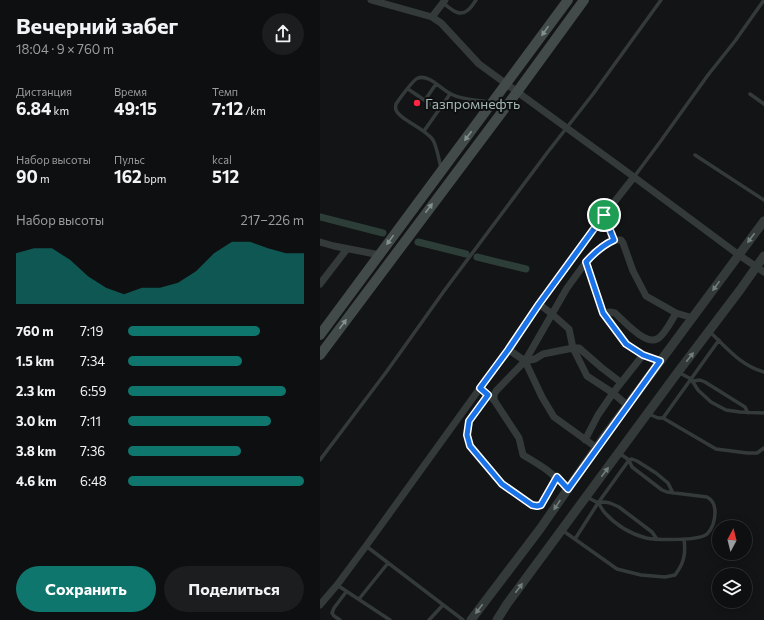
<!DOCTYPE html>
<html lang="ru">
<meta charset="utf-8">
<style>
body{margin:0;font-family:Commissioner,sans-serif;background:#1c1d1e;color:#f1f3f6;height:100vh;display:flex;flex-direction:column;font-size:15px;white-space:nowrap}
*{box-sizing:border-box;margin:0}
p{font-size:13px;color:#9b9c9f}
.icon{flex:none;width:22px;height:22px;fill:none;stroke:currentColor;stroke-width:2;stroke-linecap:round;stroke-linejoin:round}
.map{position:relative;flex:1;overflow:hidden}
.drawer{display:flex;flex-direction:column;background:#0e0f10;width:320px}
.drawer>*{flex:none}
.needle{width:26px;rotate:7deg}
.fabs{position:absolute;left:392px;top:520px;display:grid;gap:8px}
.fabs a{display:grid;place-items:center;width:40px;height:40px;border-radius:50%;background:#0e0f10;box-shadow:0 2px 10px #0003,0 0 0 1px #2e2f30;font-size:20px}
.pin{position:absolute;display:grid;place-items:center;width:34px;height:34px;color:#fff;margin:-17px;border:2px solid #fff;border-radius:50%;box-shadow:0 1px 4px #0007}
.round{display:grid;place-items:center;flex:none;width:42px;height:42px;border-radius:21px;background:#1c1d1e}
.headline{display:flex;align-items:center;justify-content:space-between;height:68px;padding:0 16px}
h1{font-size:22px;font-weight:700;line-height:30px}
.stats{display:grid;grid-template-columns:repeat(3,1fr);gap:6px;height:68px;padding:4px 16px}
.stats div{display:grid;align-content:center}
.stats b{font-size:17px;font-weight:700}
.stats small{font-size:11px;font-weight:400}
.stats p{font-size:11px}
.chart{height:112px;padding:8px 16px}
.chart p{display:flex;justify-content:space-between}
.chart svg{width:100%;height:72px;margin-top:4px;fill:#0f766e;opacity:.7}
.action{display:flex;gap:8px;margin-top:auto;padding:8px 16px}
.action a{flex:1;height:46px;border-radius:24px;background:#0f766e;color:#fff;font-size:16px;font-weight:700;line-height:46px;text-align:center}
.action a+a{background:#1c1d1e;color:#f1f3f6}
ul{padding:0 16px;list-style:none;font-size:13px}
li{display:grid;grid-template-columns:64px 48px 1fr;align-items:center;height:30px}
li i{height:10px;border-radius:5px;background:#0f766e}
main{display:flex;flex:1;min-height:0}
.map>svg:first-child{display:block}
.lines{fill:none;stroke-linecap:round;stroke-linejoin:round}
.canal{stroke:#2c3e37;stroke-width:7}
.service{stroke:#343a3a;stroke-width:3.5}
.minor{stroke:#343a3a;stroke-width:7}
.tertiary{stroke:#343a3a;stroke-width:9}
.secondary{stroke:#424a4a;stroke-width:10}
.oneway{fill:#82908f}
.oneway2{fill:#727e7d}
.route-casing{stroke:#fff;stroke-width:8}
.route{stroke:#1a73e8;stroke-width:5}
.poi-dot{fill:#fa2642;stroke:#0e0f10;stroke-width:1.5}
.labels{text-anchor:middle;dominant-baseline:central;stroke-width:4;stroke-linejoin:round;paint-order:stroke}
.poi-label{font-size:14px;fill:#a4b6b4;stroke:#0e0f10;text-anchor:start}
</style>
<main>
<section class="drawer">
<div class="headline"><div><h1>Вечерний забег</h1><p>18:04 · 9 × 760 m</p></div><a class="round"><svg class="icon" aria-label="share" viewBox="0 0 24 24"><path d="M12 15V3M7 8l5-5 5 5M5 13v7h14v-7"/></svg></a></div>
<div class="stats">
<div><p>Дистанция</p><b>6.84<small> km</small></b></div>
<div><p>Время</p><b>49:15</b></div>
<div><p>Темп</p><b>7:12<small> /km</small></b></div>
</div>
<div class="stats">
<div><p>Набор высоты</p><b>90<small> m</small></b></div>
<div><p>Пульс</p><b>162<small> bpm</small></b></div>
<div><p>kcal</p><b>512</b></div>
</div>
<div class="chart"><p><span>Набор высоты</span>217–226 m</p>
<svg viewBox="0 0 160 44" preserveAspectRatio="none"><path d="M0 44V13L10 10L20 10L30 17L40 27L50 34L60 38L70 34L80 34L90 31L100 24L110 13L120 6L130 6L140 10L150 13L160 13V44z"/></svg>
</div>
<ul>
<li><b>760 m</b>7:19<i style="width:75%"></i></li>
<li><b>1.5 km</b>7:34<i style="width:65%"></i></li>
<li><b>2.3 km</b>6:59<i style="width:90%"></i></li>
<li><b>3.0 km</b>7:11<i style="width:81%"></i></li>
<li><b>3.8 km</b>7:36<i style="width:64%"></i></li>
<li><b>4.6 km</b>6:48<i style="width:100%"></i></li>
</ul>
<div class="action"><a>Сохранить</a><a>Поделиться</a></div>
</section>
<div class="map">
<svg width="444" height="620" viewBox="0 0 444 620">
<rect width="100%" height="100%" fill="#131415"/>
<g class="lines">
<!-- canal -->
<path class="canal" d="M0,217L63,233
M98,242L146,254
M157,257L206,269"/>
<!-- service -->
<path class="service" d="M123,3C130,8 139,18 148,10C151,8 154,3 156,0
M88,89L119,110
M430,94L444,104
M105,100L116,84
M104,131L130,94
M375,155L444,200
M121,168C119,160 117,147 113,140C106,129 79,119 76,110C75,107 76,106 76,104C80,98 93,80 98,78C109,74 122,90 131,94C142,100 157,100 170,102
M314,177L340,142L388,75L415,41L444,0
M389,331C407,348 420,365 444,372
M358,372L371,379L378,390L391,402L406,410L420,412L444,413
M373,381L380,380L385,382L425,407L428,413
M168,395L149,421L147,435L150,446L182,484L212,505L217,506L221,505L237,477
M329,414L338,418H343L396,449L427,453H437L444,448
M343,418L399,340
M0,460L67,371L124,291L227,153L273,94L341,0
M267,497C270,499 275,501 278,503C281,506 282,510 285,513C296,525 311,534 326,538C337,540 379,541 387,534C393,528 395,520 395,512C395,505 393,500 387,497L347,492L342,490L312,467L309,460L299,453
M278,503L284,502L290,503L299,507L332,532L337,539
M242,530L297,569L321,575L345,577L355,575C364,563 366,554 364,539
M255,539L278,503L309,460L312,459L317,461L336,473L348,483L353,493
M46,546L143,620
M17,585L70,620
M39,599L68,563
M20,620L14,616L12,613L14,608L26,592
M109,620L123,605"/>
<!-- minor -->
<path class="minor" d="M51,0L112,17L121,23L159,64L314,177L419,255L444,272
M112,17L125,0
M284,215L293,240
M0,242L14,246L60,255
M266,262L283,313L307,344L323,355L340,361
M0,284L27,249
M283,313L290,312L295,313C304,321 325,345 337,339C344,336 352,320 356,313
M189,350L205,361L222,397L234,417L277,448
M205,361L215,359L223,354L253,348H259L282,368L299,381L300,384L293,393L267,376L253,348L249,329L232,314L219,304
M300,384L323,355
M160,388L174,400L199,438L203,455C222,466 233,473 248,489
M174,400V395L176,391L205,361L247,288L266,262L275,252L288,243L293,240H301L303,243L313,271L326,296L356,313L373,318
M265,440L278,415L293,393L308,406
M0,605L17,585L46,546L160,388L189,350L219,304L284,215L314,177"/>
<!-- tertiary -->
<path class="tertiary" d="M151,620L220,529L282,440L444,221
M177,620L187,604L358,372L420,290L444,256"/>
<!-- secondary -->
<path class="secondary" d="M0,335L248,0
M0,355L197,92L264,0"/>
</g>
<!-- one-way arrows -->
<defs><path id="oneway-solid" d="M-6-.8H1V-3.2L6.5 0L1 3.2V.8H-6Z"/></defs>
<g class="oneway">
<use href="#oneway-solid" transform="translate(225 31) rotate(126)"/>
<use href="#oneway-solid" transform="translate(148 136) rotate(127)"/>
<use href="#oneway-solid" transform="translate(109 208) rotate(-53)"/>
<use href="#oneway-solid" transform="translate(70 240) rotate(126)"/>
<use href="#oneway-solid" transform="translate(23 324) rotate(-53)"/>
</g>
<g class="oneway2">
<use href="#oneway-solid" transform="translate(431 238) rotate(127)"/>
<use href="#oneway-solid" transform="translate(396 286) rotate(126)"/>
<use href="#oneway-solid" transform="translate(370 357) rotate(-52)"/>
<use href="#oneway-solid" transform="translate(285 472) rotate(-53)"/>
<use href="#oneway-solid" transform="translate(237 505) rotate(124)"/>
<use href="#oneway-solid" transform="translate(199 588) rotate(-53)"/>
<use href="#oneway-solid" transform="translate(159 609) rotate(127)"/>
</g>
<g class="lines">
<defs>
<path id="route" d="M284,215L294,240C283,245 274,253 266,262L283,313L306,344L323,355L340,361L248,489L237,477L221,505L217,506L212,505L182,484L150,446L147,435L149,421L168,395L160,388L188,350L219,304Z"/>
</defs>
<!-- route casing -->
<use href="#route" class="route-casing"/>
<!-- route -->
<use href="#route" class="route"/>
</g>
<!-- markers -->
<circle class="poi-dot" cx="97" cy="103" r="4"/>
<g class="labels">
<!-- poi labels -->
<g class="poi-label">
<text x="105" y="103">Газпромнефть</text>
</g>
</g>
</svg>
<div class="fabs">
<a><svg class="needle" viewBox="-14 -14 28 28"><path d="M0-13l5 13h-10z" fill="#e53935"/><path d="M0 13l5-13h-10z" fill="#9b9c9f"/></svg></a>
<a><svg class="icon" aria-label="layers" viewBox="0 0 24 24"><path d="M12 4l9 5-9 5-9-5zM3 14l9 5 9-5"/></svg></a>
</div>
<div class="pin" style="left:284px;top:215px;background:#1e9e55"><svg class="icon" aria-label="arrive" viewBox="0 0 24 24"><path d="M6 21V4h12l-3 4 3 4H6"/></svg></div>
</div>
</main>
